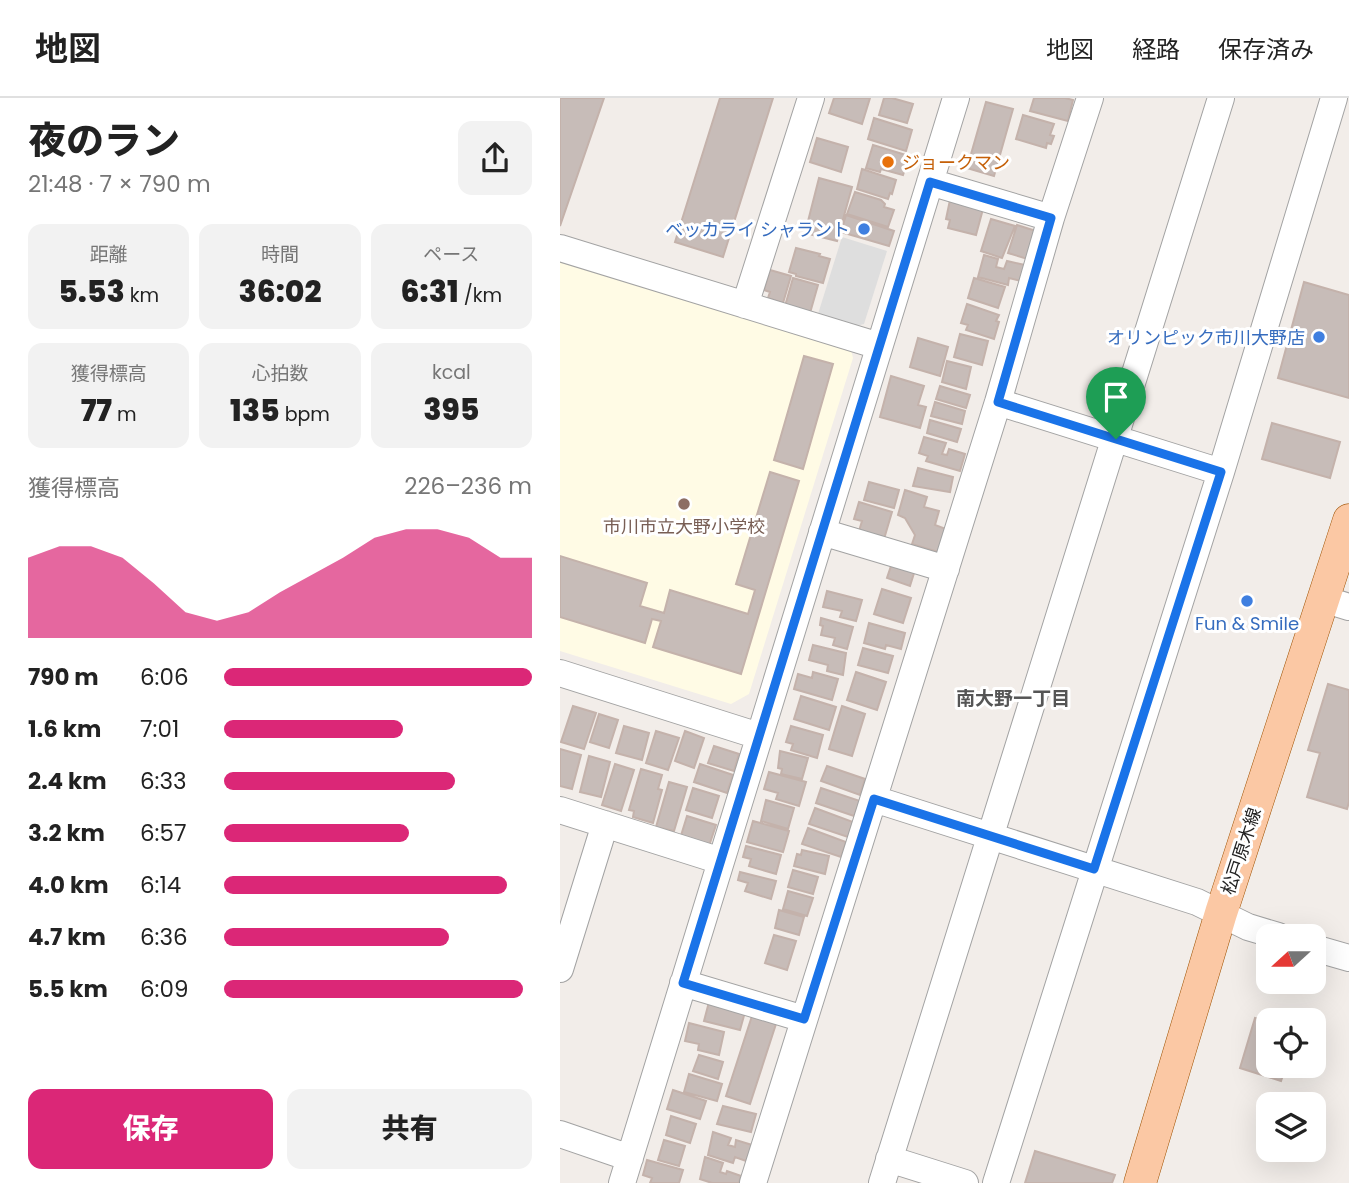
<!DOCTYPE html>
<html lang="ja">
<meta charset="utf-8">
<style>
body{margin:0;font-family:Poppins,"Noto Sans JP",sans-serif;background:#f2f2f2;color:#222;height:100vh;display:flex;flex-direction:column;font-size:26px;white-space:nowrap}
*{box-sizing:border-box;margin:0}
p{font-size:23px;color:#767676}
.icon{flex:none;width:38px;height:38px;fill:none;stroke:currentColor;stroke-width:2;stroke-linecap:round;stroke-linejoin:round}
.map{position:relative;flex:1;overflow:hidden}
.panel{display:flex;flex-direction:column;background:#fff;width:560px}
.panel>*{flex:none}
.needle{width:46px;rotate:249deg}
.tools{position:absolute;left:696px;top:826px;display:grid;gap:14px}
.tools a{display:grid;place-items:center;width:70px;height:70px;border-radius:14px;background:#fff;box-shadow:0 7px 28px #0002;font-size:35px}
.pin{position:absolute;display:grid;place-items:center;width:60px;height:60px;color:#fff;margin:-72px -30px;border-radius:50% 50% 50% 0;rotate:-45deg;box-shadow:0 0 7px #0007}
.pin .icon{rotate:45deg}
.round{display:grid;place-items:center;flex:none;width:74px;height:74px;border-radius:14px;background:#f2f2f2}
.headline{display:flex;align-items:center;justify-content:space-between;height:119px;padding:0 28px}
h1{font-size:38px;font-weight:800;line-height:52px}
.figures{display:grid;grid-template-columns:repeat(3,1fr);gap:10px;height:119px;padding:7px 28px}
.figures div{display:grid;align-content:center;border-radius:14px;background:#f2f2f2;text-align:center}
.figures b{font-size:30px;font-weight:800}
.figures small{font-size:19px;font-weight:400}
.figures p{font-size:19px}
.chart{height:196px;padding:14px 28px}
.chart p{display:flex;justify-content:space-between}
.chart svg{width:100%;height:126px;margin-top:7px;fill:#db2777;opacity:.7}
.button{display:flex;gap:14px;margin-top:auto;padding:14px 28px}
.button a{flex:1;height:80px;border-radius:14px;background:#db2777;color:#fff;font-size:28px;font-weight:800;line-height:80px;text-align:center}
.button a+a{background:#f2f2f2;color:#222}
ul{padding:0 28px;list-style:none;font-size:23px}
li{display:grid;grid-template-columns:112px 84px 1fr;align-items:center;height:52px}
li i{height:18px;border-radius:9px;background:#db2777}
header{display:flex;align-items:center;gap:42px;box-sizing:border-box;height:98px;padding:0 35px;background:#fff;border-bottom:2px solid #e0e0e0}
header strong{font-size:33px}
nav{display:flex;gap:38px;margin-inline-start:auto;font-size:24px}
main{display:flex;flex:1;min-height:0}
.map>svg:first-child{display:block}
.education{fill:#fffbe5}
.parking{fill:#dedede}
.building{fill:#c7bcb8;stroke:#c4b2ab;stroke-width:2}
.lines{fill:none;stroke-linecap:round;stroke-linejoin:round}
.minor-casing{stroke:#a3a3a3;stroke-width:28}
.major-casing{stroke:#9e5101;stroke-width:33}
.minor{stroke:#fff;stroke-width:26}
.major{stroke:#fbc8a4;stroke-width:32}
.route-casing{stroke:#fff;stroke-width:14}
.route{stroke:#1a73e8;stroke-width:9}
.food-dot{fill:#e8710a;stroke:#fff;stroke-width:2.5}
.shop-dot{fill:#3f7fe0;stroke:#fff;stroke-width:2.5}
.education-dot{fill:#8d6e63;stroke:#fff;stroke-width:2.5}
.labels{text-anchor:middle;dominant-baseline:central;stroke-width:6;stroke-linejoin:round;paint-order:stroke}
.food-label{font-size:18px;fill:#c56008;stroke:#fff;text-anchor:start}
.shop-label{font-size:18px;fill:#366cbe;stroke:#fff;text-anchor:end}
.education-label{font-size:18px;fill:#785e54;stroke:#fff}
.street-label{font-size:18px;fill:#222;stroke:#fff}
.neighbourhood-label{font-size:19px;font-weight:bold;fill:#555;stroke:#fff}
</style>
<header>
<strong>地図</strong>
<nav><a>地図</a><a>経路</a><a>保存済み</a></nav>
</header>
<main>
<section class="panel">
<div class="headline"><div><h1>夜のラン</h1><p>21:48 · 7 × 790 m</p></div><a class="round"><svg class="icon" aria-label="share" viewBox="0 0 24 24"><path d="M12 15V3M7 8l5-5 5 5M5 13v7h14v-7"/></svg></a></div>
<div class="figures">
<div><p>距離</p><b>5.53<small> km</small></b></div>
<div><p>時間</p><b>36:02</b></div>
<div><p>ペース</p><b>6:31<small> /km</small></b></div>
</div>
<div class="figures">
<div><p>獲得標高</p><b>77<small> m</small></b></div>
<div><p>心拍数</p><b>135<small> bpm</small></b></div>
<div><p>kcal</p><b>395</b></div>
</div>
<div class="chart"><p><span>獲得標高</span>226–236 m</p>
<svg viewBox="0 0 160 44" preserveAspectRatio="none"><path d="M0 44V16L10 12L20 12L30 16L40 25L50 35L60 38L70 35L80 28L90 22L100 16L110 9L120 6L130 6L140 9L150 16L160 16V44z"/></svg>
</div>
<ul>
<li><b>790 m</b>6:06<i style="width:100%"></i></li>
<li><b>1.6 km</b>7:01<i style="width:58%"></i></li>
<li><b>2.4 km</b>6:33<i style="width:75%"></i></li>
<li><b>3.2 km</b>6:57<i style="width:60%"></i></li>
<li><b>4.0 km</b>6:14<i style="width:92%"></i></li>
<li><b>4.7 km</b>6:36<i style="width:73%"></i></li>
<li><b>5.5 km</b>6:09<i style="width:97%"></i></li>
</ul>
<div class="button"><a>保存</a><a>共有</a></div>
</section>
<div class="map">
<svg width="789" height="1085" viewBox="0 0 789 1085">
<rect width="100%" height="100%" fill="#f2ede9"/>
<!-- education -->
<path class="education" d="M0,161L291,252L293,260L189,596L171,606L0,553Z"/>
<!-- parking -->
<path class="parking" d="M282,139L327,153L304,226L296,228L258,216Z"/>
<!-- building -->
<path class="building" d="M0,0H44L0,128Z
M160,0H213L163,159L115,144Z
M274,0H310L302,26L269,15Z
M324,0H332L353,6L347,25L319,17Z
M474,0H505L513,2L508,23L470,13Z
M426,4L453,11L434,78L407,70Z
M463,17L494,26L490,37L494,38L491,46L487,45L486,50L456,41Z
M314,20L352,32L346,53L308,41Z
M257,40L288,49L281,74L250,64Z
M313,47L349,58L343,77L321,71L320,74L306,70Z
M302,71L336,82L332,96L330,95L328,101L297,91Z
M259,80L292,89L277,143L245,135Z
M295,94L321,102L325,106L324,109L334,112L328,129L287,116Z
M390,102L423,111L416,137L388,130L390,122L386,121Z
M286,117L334,133L329,148L281,134Z
M431,121L455,128L442,160L421,153Z
M457,127L479,134L471,162L448,155Z
M236,150L260,156L259,158L270,161L263,185L236,178V176L229,174Z
M424,157L438,161L436,169L444,171L447,163L465,167L461,183L449,180L448,187L418,179Z
M210,172L231,178L223,205L208,200L210,194L204,192Z
M233,180L258,187L250,215L225,208Z
M414,180L445,189L438,210L408,200Z
M744,184L789,197V300L718,280Z
M407,206L439,217L436,223L439,224L434,241L406,232L408,227L401,225Z
M400,236L428,243L422,267L394,259Z
M358,240L388,249L380,278L350,269Z
M244,258L273,266L243,371L214,362Z
M387,263L411,269L406,291L382,284Z
M331,278L364,288L358,307L366,309L360,330L320,319Z
M380,288L410,297L406,310L376,301Z
M375,304L405,313L402,326L371,318Z
M370,322L401,331L397,344L367,335Z
M712,325L780,344L770,380L702,361Z
M364,339L386,345L382,356L387,357L389,351L405,356L400,373L366,363L368,358L359,355Z
M358,370L393,379L390,394L353,388Z
M210,374L239,383L181,576L93,549L101,523L92,521L85,545L0,519V458L87,485L80,508L104,515L110,492L188,516L195,492L176,486Z
M309,384L339,392L334,410L304,402Z
M345,392L367,399L364,409L379,413L375,427L386,431L378,454L352,446L355,437L345,420L338,417Z
M299,404L332,414L324,441L299,433L302,423L294,421Z
M332,465L355,472L350,488L327,480Z
M322,491L351,500L343,525L314,516Z
M267,493L302,502L296,523L280,519L282,513L263,509Z
M261,520L293,529L287,551L273,547L275,540L261,537L263,528L260,527Z
M309,525L345,535L341,551L326,547L325,551L304,545Z
M253,547L286,555L283,577L267,573L268,567L249,562Z
M303,550L333,558L328,575L298,567Z
M253,574L278,581L272,602L234,591L238,576L252,580Z
M296,574L326,584L317,612L287,602Z
M768,586L789,592V704L787,711L747,699L760,655L748,652Z
M241,598L276,609L269,632L234,621Z
M13,608L36,615L24,651L1,644Z
M282,608L305,616L292,658L269,651Z
M39,616L58,622L49,650L30,644Z
M64,628L89,635L82,662L56,655Z
M231,628L263,637L257,660L231,652L233,646L226,644Z
M96,633L119,640L108,672L86,665Z
M125,633L144,640L134,670L115,663Z
M154,648L179,656L174,673L148,665Z
M0,651L21,657L12,691L0,688Z
M220,653L248,660L242,681L221,676L222,671L218,670Z
M29,658L50,664L41,699L20,694Z
M55,666L74,672L61,713L42,707Z
M140,666L173,677L167,695L134,684Z
M267,668L305,681L300,697L261,683Z
M81,671L102,677L98,691L102,692L93,725L73,719L74,713L69,712Z
M209,674L246,684L239,708L216,701L218,695L204,691Z
M109,684L127,689L114,733L96,729Z
M133,690L159,698L152,720L126,712Z
M261,690L300,703L294,718L256,705Z
M206,702L234,710L228,731L201,723Z
M255,710L293,724L288,739L249,726Z
M127,718L156,727L148,751L120,741Z
M193,723L229,733L223,754L187,744Z
M248,730L286,744L281,759L242,746Z
M186,748L221,757L216,776L189,768L191,761L183,759Z
M242,752L269,758L265,776L234,768L237,756L241,757Z
M233,772L258,779L253,796L228,789Z
M180,774L216,783L211,801L185,793L188,785L178,782Z
M228,793L253,800L247,818L223,811Z
M219,812L244,819L239,837L215,830Z
M214,837L236,843L227,872L205,865Z
M149,904L185,914L180,932L144,923Z
M192,918L216,926L190,1006L166,998Z
M695,920L709,924V968H726L721,983L680,970Z
M129,925L164,934L159,957L138,952L139,946L125,943Z
M139,957L163,964L158,981L133,973Z
M129,976L162,986L157,1003L124,994Z
M113,992L146,1003L140,1021L107,1011Z
M163,1008L196,1016L191,1034L157,1026Z
M111,1018L136,1026L130,1045L106,1037Z
M153,1034L171,1040L168,1047L175,1049L176,1042L192,1047L186,1063L175,1059L173,1065L148,1057Z
M104,1042L125,1048L119,1068L98,1062Z
M475,1053L555,1077L552,1085H465Z
M145,1059L163,1065L160,1074L166,1076L167,1073L181,1078L179,1085H152L140,1081Z
M87,1062L123,1072L119,1085H90L92,1080L83,1077Z"/>
<g class="lines">
<defs>
<path id="minor" d="M370,84L491,120
M0,150L319,248
M185,207L251,0
M438,304L661,374
M262,434L386,471
M763,501L789,509
M0,575L199,638
M314,701L637,804L688,829L718,838
M0,712L161,763
M754,850L789,860
M0,871L45,726
M123,885L244,921
M0,1036L70,1060
M329,1061L405,1085
M62,1085L396,0
M193,1085L438,304L491,120L530,0
M322,1085L661,0
M436,1085L661,374L774,0"/>
<path id="major" d="M580,1085L661,815L789,422"/>
</defs>
<!-- minor casing -->
<use href="#minor" class="minor-casing"/>
<!-- major casing -->
<use href="#major" class="major-casing"/>
<!-- minor -->
<use href="#minor" class="minor"/>
<!-- major -->
<use href="#major" class="major"/>
</g>
<g class="lines">
<defs>
<path id="route" d="M370,84L491,120L438,304L661,374L534,771L314,701L244,921L123,885Z"/>
</defs>
<!-- route casing -->
<use href="#route" class="route-casing"/>
<!-- route -->
<use href="#route" class="route"/>
</g>
<!-- markers -->
<circle class="food-dot" cx="328" cy="64" r="7"/>
<g class="shop-dot">
<circle cx="304" cy="131" r="7"/>
<circle cx="759" cy="239" r="7"/>
<circle cx="687" cy="503" r="7"/>
</g>
<circle class="education-dot" cx="124" cy="406" r="7"/>
<g class="labels">
<!-- food labels -->
<g class="food-label">
<text x="342" y="64">ジョークマン</text>
</g>
<!-- shop labels -->
<g class="shop-label">
<text x="290" y="131">ベッカライ シャラント</text>
<text x="745" y="239">オリンピック市川大野店</text>
<text x="687" y="525" text-anchor="middle">Fun &amp; Smile</text>
</g>
<!-- education labels -->
<g class="education-label">
<text x="124" y="428">市川市立大野小学校</text>
</g>
<!-- street labels -->
<g class="street-label">
<text transform="translate(681 753) rotate(-72)">松戸原木線</text>
</g>
<!-- neighbourhood labels -->
<g class="neighbourhood-label">
<text x="453" y="600">南大野一丁目</text>
</g>
</g>
</svg>
<div class="tools">
<a><svg class="needle" viewBox="-14 -14 28 28"><path d="M0-13l5 13h-10z" fill="#e53935"/><path d="M0 13l5-13h-10z" fill="#767676"/></svg></a>
<a><svg class="icon" aria-label="locate" viewBox="0 0 24 24"><circle cx="12" cy="12" r="6"/><path d="M12 2v4M12 18v4M2 12h4M18 12h4"/></svg></a>
<a><svg class="icon" aria-label="layers" viewBox="0 0 24 24"><path d="M12 4l9 5-9 5-9-5zM3 14l9 5 9-5"/></svg></a>
</div>
<div class="pin" style="left:556px;top:341px;background:#1e9e55"><svg class="icon" aria-label="arrive" viewBox="0 0 24 24"><path d="M6 21V4h12l-3 4 3 4H6"/></svg></div>
</div>
</main>
